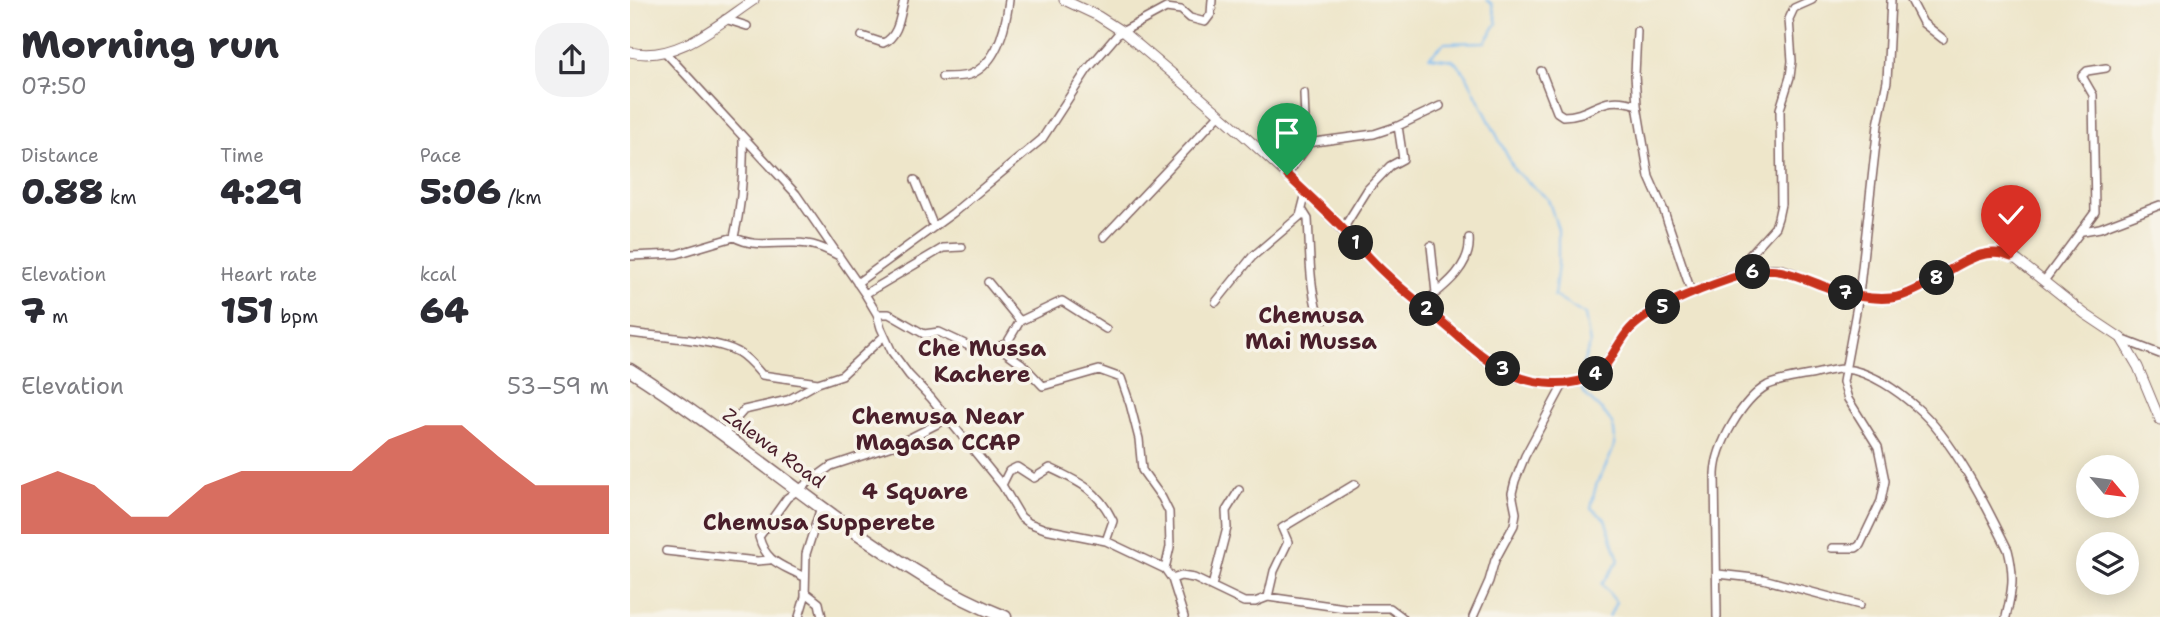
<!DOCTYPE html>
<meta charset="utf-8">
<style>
body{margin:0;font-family:"Shantell Sans",sans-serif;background:#f2f2f3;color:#2b2b33;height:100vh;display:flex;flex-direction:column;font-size:26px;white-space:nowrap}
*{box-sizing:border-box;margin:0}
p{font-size:23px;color:#7c7c81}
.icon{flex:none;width:38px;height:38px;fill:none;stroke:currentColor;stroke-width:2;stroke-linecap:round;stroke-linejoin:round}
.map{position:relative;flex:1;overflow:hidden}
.sheet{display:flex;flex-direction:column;background:#fff;width:630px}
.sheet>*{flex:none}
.needle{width:46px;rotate:119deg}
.controls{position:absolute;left:1446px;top:455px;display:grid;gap:14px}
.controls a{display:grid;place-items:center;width:63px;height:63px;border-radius:50%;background:#fff;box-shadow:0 4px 18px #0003;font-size:35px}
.pin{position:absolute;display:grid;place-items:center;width:60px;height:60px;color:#fff;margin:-72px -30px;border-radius:50% 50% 50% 0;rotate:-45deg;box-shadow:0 0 7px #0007}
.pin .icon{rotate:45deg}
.km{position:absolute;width:35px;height:35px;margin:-18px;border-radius:50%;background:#222;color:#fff;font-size:19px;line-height:35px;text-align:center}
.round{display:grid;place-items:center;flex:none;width:74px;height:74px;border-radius:28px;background:#f2f2f3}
.head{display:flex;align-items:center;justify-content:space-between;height:119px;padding:0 21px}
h1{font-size:38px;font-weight:800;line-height:52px}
.stats{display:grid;grid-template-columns:repeat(3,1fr);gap:10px;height:119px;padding:7px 21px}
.stats div{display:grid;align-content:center}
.stats b{font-size:35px;font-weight:800}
.stats small{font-size:19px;font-weight:400}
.stats p{font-size:19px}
.chart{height:196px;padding:14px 21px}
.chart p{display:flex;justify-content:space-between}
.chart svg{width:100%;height:126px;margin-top:7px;fill:#c8321e;opacity:.7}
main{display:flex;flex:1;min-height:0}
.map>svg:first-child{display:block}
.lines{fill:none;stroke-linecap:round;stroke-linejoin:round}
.stream{stroke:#7fbcf2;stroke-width:2}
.minor-casing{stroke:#836563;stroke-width:10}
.tertiary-casing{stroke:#836563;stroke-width:11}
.trunk-casing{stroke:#836563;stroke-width:15}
.minor{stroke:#fff;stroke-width:7}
.tertiary{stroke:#fff;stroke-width:9}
.trunk{stroke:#fff;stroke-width:12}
.route-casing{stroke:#fff;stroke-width:14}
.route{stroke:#c8321e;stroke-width:9}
.labels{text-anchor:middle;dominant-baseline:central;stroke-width:7;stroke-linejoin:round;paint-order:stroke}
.street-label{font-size:19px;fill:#4a1f2b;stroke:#f7f3e8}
.quarter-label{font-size:23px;font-weight:bold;fill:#4a1f2b;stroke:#f7f3e8}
</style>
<main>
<section class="sheet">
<div class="head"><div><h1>Morning run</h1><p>07:50</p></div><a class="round"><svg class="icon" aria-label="share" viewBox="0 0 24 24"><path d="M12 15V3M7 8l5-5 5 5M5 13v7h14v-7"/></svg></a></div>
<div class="stats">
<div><p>Distance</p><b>0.88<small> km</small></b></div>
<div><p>Time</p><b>4:29</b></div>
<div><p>Pace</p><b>5:06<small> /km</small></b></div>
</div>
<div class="stats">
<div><p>Elevation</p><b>7<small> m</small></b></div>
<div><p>Heart rate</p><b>151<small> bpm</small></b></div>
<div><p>kcal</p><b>64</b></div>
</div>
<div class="chart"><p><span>Elevation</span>53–59 m</p>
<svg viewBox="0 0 160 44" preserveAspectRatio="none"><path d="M0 44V27L10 22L20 27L30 38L40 38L50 27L60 22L70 22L80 22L90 22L100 11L110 6L120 6L130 17L140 27L150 27L160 27V44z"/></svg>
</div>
</section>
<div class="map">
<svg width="1530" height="617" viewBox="0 0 1530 617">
<rect width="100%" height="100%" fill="#f7f3e8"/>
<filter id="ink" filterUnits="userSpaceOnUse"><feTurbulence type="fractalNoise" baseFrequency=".0143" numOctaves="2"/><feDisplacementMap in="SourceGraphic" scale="14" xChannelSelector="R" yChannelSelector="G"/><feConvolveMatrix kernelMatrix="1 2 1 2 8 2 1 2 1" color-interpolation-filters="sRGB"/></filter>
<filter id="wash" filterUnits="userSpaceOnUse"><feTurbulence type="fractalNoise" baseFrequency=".00686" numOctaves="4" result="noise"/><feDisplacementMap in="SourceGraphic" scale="28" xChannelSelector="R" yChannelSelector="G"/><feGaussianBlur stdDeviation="1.57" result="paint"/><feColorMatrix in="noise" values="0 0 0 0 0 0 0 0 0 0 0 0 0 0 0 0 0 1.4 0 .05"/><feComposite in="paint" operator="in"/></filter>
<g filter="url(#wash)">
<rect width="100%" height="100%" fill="#eee6ca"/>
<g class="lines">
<!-- stream -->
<path class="stream" d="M857,0L862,4L867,23L855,42L814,43L799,57L823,60L835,73L885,171L918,199L928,229V264L924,296L955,315L960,344L948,378
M950,386C957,402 975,408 982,424C991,446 976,463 968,481C964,489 963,500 961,508L975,519L989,560L972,584L986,602L979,617"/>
</g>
</g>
<g filter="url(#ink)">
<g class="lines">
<defs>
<path id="minor" d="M1281,0L1293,23L1313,39
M95,19L117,26
M1007,31L1005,75L1007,105L1019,177L1034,211L1062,294
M232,36L253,43C269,37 270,15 274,0
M35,52L166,194L235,294L247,314L251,328L262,352L279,375L301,398L372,485L391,517L399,523L415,529L476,541L535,569L542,579L554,617
M911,71L927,112L933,116C964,116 970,92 1007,105
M312,77C320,77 331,77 339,75C368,64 376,26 379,0
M677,143L744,134L768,126L810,106
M657,175L676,148L674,93
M285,180L304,227
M673,211L678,219C680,251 679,283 688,314L696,318
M713,229L738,189L760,166L773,159L768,126
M1453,231L1470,228L1530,205
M104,237C112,204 114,174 113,139
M474,237L589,115
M801,246L806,293
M0,256L47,254L104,237C124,248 144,242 165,243C182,243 194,248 209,256
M1118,273L1115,265L1117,258L1145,227L1148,218L1151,204L1150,109L1160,77L1162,61L1159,19L1164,8L1182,0
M1414,281L1465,212L1463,95L1452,76L1457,71L1476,68
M358,282L390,321
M227,283L323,213L412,139L457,70L488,34L536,8L551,10L560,18L575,22L581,14L582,0
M235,294L313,248L332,247
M586,302L622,257L670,216L676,193
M791,305C811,289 842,268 839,238
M247,314H259L294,334L309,332L339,346L363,349L377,343L390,321L432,301L476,329
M0,333C29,337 83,339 108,352C118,358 125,367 132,375L188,383
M1491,339L1530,354
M370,348L391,363L413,386L469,370L491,378L500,404L509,439L512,470L532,498L539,512L540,547L535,569
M93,434L114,410L158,400L188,383L212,375L254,336
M372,485L379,471L387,467L404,478L420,468C450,482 468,490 483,521L476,541
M1202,548H1226L1230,545L1251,501L1255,481L1248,447L1218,399L1213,382L1229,295L1248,125L1257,81L1261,0
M36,551L127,561L139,560
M1088,574L1133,579L1230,605
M174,577C152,565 136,563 129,537L157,498L201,466L268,444L317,419
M542,579L551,576L564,578L614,602H625L638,597L715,608H760L772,617
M582,586L597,528L596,511L609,490
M175,592L189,603L192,617
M638,597L644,571L658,542L652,528L725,484
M169,617L175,597L176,554L191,507
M843,617L859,581L865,560L884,525L886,513L882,493L885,481L895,456L934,383
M1087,617L1085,474C1086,446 1112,399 1138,385C1151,379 1170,377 1185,374C1194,372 1207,368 1216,369C1241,372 1268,391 1286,407C1322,437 1357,507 1378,550C1385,577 1382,591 1376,617"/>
<path id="tertiary" d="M434,0L468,16L493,32C555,84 618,137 676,193C704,219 728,249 756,275C774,292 795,307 814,324C837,344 864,371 894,379C915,384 950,388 968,373C981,360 988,342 1000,329C1010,318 1028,309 1041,303C1068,291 1120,265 1149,269C1160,271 1170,277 1180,281C1204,291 1237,302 1264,298C1305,290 1344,234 1387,260L1455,314L1491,338L1508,367L1530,420
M0,52C46,63 88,24 124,0"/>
<path id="trunk" d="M0,370C74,417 142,472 213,523C265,559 316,594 375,617"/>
</defs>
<!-- minor casing -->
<use href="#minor" class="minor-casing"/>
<!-- tertiary casing -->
<use href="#tertiary" class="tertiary-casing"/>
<!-- trunk casing -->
<use href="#trunk" class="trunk-casing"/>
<!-- minor -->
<use href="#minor" class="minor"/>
<!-- tertiary -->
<use href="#tertiary" class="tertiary"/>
<!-- trunk -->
<use href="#trunk" class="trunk"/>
</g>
</g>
<g class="lines" filter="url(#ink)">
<defs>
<path id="route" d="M657,175C676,193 696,211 714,230C729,246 742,262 758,276C773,291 790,303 806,317C830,337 854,361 882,374C904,385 943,388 964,375C980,366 987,343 1000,329C1023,305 1086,283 1118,273C1148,264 1171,278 1199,288C1216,295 1242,300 1261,298C1301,294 1342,238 1381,257"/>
</defs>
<!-- route casing -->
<use href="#route" class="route-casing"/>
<!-- route -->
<use href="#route" class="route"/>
</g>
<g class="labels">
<!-- street labels -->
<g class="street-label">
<text transform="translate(144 448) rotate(36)">Zalewa Road</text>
</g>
<!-- quarter labels -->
<g class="quarter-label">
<text x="681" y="315">Chemusa<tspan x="681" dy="26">Mai Mussa</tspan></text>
<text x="352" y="348">Che Mussa<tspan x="352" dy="26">Kachere</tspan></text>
<text x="308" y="416">Chemusa Near<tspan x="308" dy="26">Magasa CCAP</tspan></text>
<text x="285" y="491">4 Square</text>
<text x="189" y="522">Chemusa Supperete</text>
</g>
</g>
</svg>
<div class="controls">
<a><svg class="needle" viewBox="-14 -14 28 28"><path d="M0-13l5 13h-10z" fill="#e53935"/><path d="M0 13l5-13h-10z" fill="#7c7c81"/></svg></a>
<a><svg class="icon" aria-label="layers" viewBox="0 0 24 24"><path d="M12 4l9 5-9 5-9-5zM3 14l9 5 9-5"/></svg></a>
</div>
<div class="pin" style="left:657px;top:175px;background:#1e9e55"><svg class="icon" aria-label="arrive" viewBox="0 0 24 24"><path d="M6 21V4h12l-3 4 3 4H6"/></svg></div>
<div class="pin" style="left:1381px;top:257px;background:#d93025"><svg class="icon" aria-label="check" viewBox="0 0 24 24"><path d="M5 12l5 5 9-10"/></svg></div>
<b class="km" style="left:726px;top:243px">1</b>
<b class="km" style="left:797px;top:309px">2</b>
<b class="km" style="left:873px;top:369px">3</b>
<b class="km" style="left:966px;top:374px">4</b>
<b class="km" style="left:1033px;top:307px">5</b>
<b class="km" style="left:1123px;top:272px">6</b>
<b class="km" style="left:1216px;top:293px">7</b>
<b class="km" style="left:1307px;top:278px">8</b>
</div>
</main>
